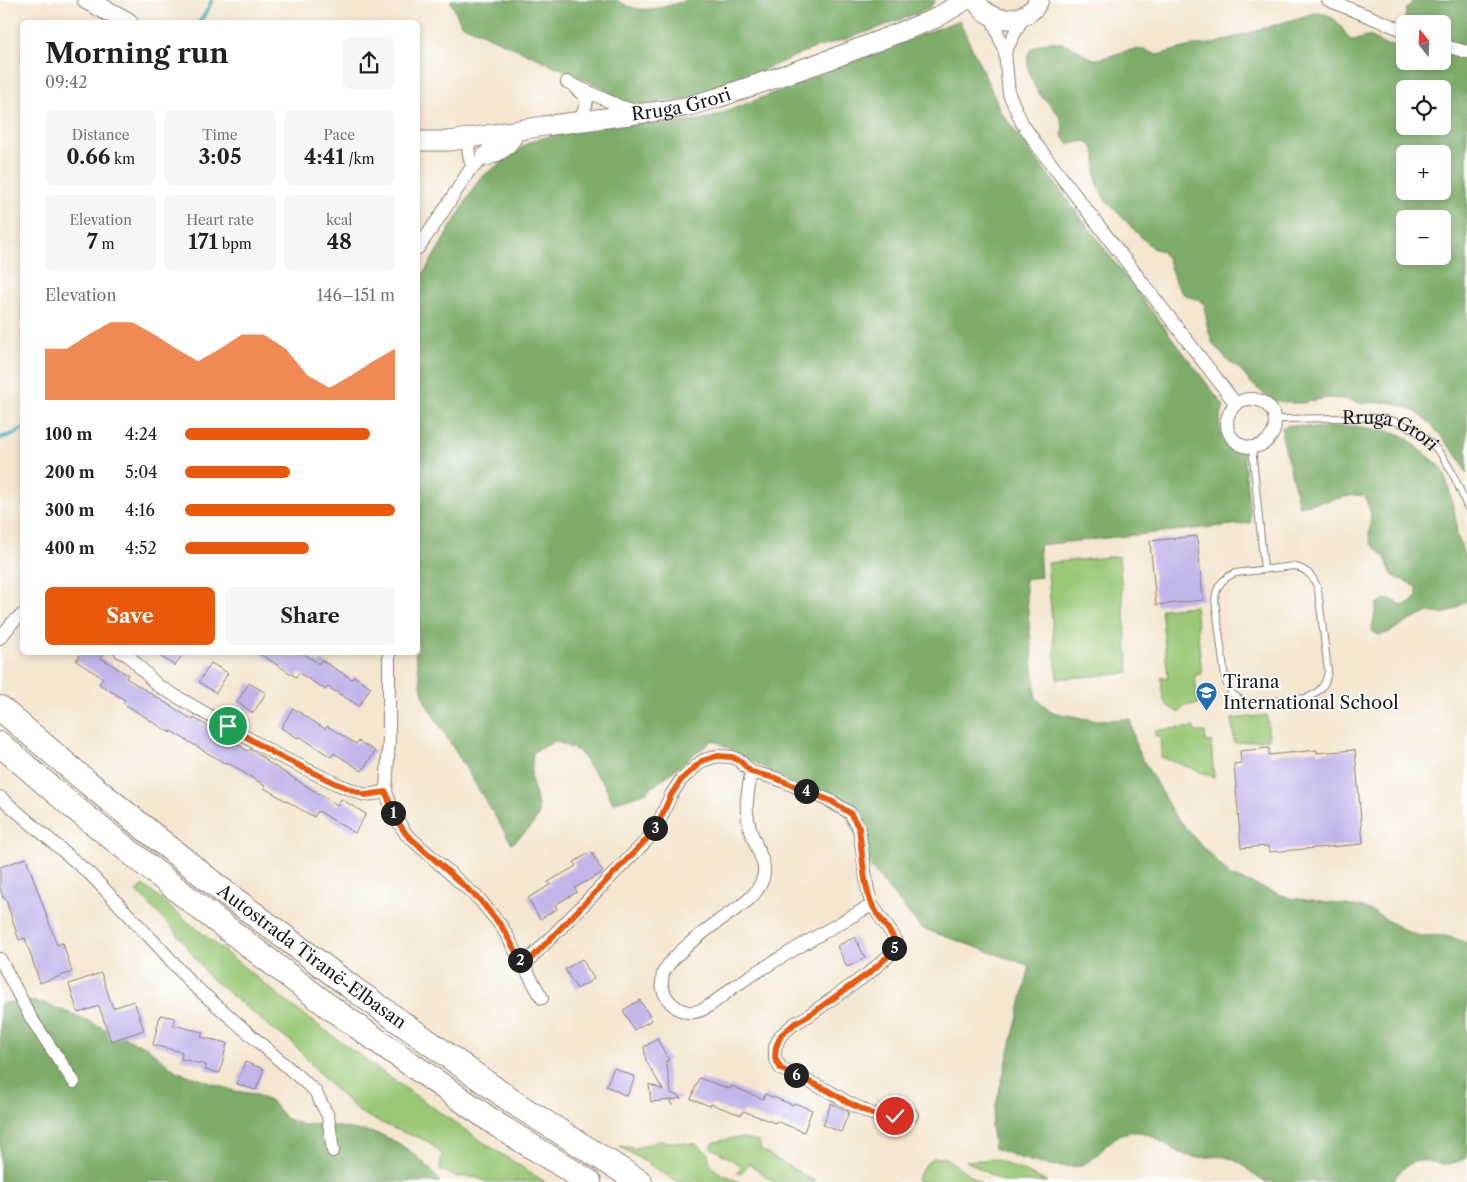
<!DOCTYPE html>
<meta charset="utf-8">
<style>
body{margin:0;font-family:"Libre Caslon Text",serif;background:#f6f6f6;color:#222;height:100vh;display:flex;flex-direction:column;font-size:19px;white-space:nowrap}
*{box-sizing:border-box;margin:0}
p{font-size:16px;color:#767676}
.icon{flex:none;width:28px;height:28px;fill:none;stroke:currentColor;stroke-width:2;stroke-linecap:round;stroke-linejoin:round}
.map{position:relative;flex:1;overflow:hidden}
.drawer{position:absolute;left:20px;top:20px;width:400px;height:635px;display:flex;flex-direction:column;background:#fff;border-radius:8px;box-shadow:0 2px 8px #0003}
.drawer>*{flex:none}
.needle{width:32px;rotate:342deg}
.buttons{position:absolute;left:1396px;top:15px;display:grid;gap:10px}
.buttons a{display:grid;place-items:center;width:55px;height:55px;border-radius:8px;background:#fff;box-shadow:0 2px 8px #0003;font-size:25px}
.pin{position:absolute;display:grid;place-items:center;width:42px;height:42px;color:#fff;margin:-21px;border:2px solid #fff;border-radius:50%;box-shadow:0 1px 5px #0007}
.km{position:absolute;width:25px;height:25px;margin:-12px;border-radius:50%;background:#222;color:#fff;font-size:14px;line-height:25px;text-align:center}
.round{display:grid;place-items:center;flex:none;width:52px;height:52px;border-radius:8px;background:#f6f6f6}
.head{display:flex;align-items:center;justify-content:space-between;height:85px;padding:0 25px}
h1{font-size:28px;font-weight:700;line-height:38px}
.metrics{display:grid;grid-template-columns:repeat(3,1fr);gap:8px;height:85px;padding:5px 25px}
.metrics div{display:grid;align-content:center;border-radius:8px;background:#f6f6f6;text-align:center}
.metrics b{font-size:21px;font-weight:700}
.metrics small{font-size:14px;font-weight:400}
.metrics p{font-size:14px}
.chart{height:140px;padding:10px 25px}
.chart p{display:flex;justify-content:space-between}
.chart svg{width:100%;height:90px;margin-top:5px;fill:#ea580c;opacity:.7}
.button{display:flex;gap:10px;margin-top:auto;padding:10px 25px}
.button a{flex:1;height:58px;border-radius:8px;background:#ea580c;color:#fff;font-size:20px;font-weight:700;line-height:58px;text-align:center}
.button a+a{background:#f6f6f6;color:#222}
ul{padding:0 25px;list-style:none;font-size:16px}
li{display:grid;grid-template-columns:80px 60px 1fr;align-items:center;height:38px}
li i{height:12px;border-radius:6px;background:#ea580c}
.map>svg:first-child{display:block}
.green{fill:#9ac876;stroke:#5b7249}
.forest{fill:#7bac67;stroke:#4c6442;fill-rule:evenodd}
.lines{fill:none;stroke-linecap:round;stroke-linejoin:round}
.stream{stroke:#41b1b8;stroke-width:4}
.building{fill:#c3b5ea}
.service-casing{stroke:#888176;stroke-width:8}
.minor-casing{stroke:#888176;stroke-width:14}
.secondary-casing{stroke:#888176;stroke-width:21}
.motorway-casing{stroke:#888176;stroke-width:26}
.service{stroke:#fff;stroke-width:6}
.minor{stroke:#fff;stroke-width:12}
.secondary{stroke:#fff;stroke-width:19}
.motorway{stroke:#fff;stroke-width:24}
.route-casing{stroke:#fff;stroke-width:10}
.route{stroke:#ea580c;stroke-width:6}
.labels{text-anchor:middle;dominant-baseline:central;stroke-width:4;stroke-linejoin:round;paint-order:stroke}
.street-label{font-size:18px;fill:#1c1c1c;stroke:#fff}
.poi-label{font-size:18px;fill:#1c1c1c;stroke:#fff;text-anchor:start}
</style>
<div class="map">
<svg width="1467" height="1182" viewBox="0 0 1467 1182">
<rect width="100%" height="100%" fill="#fff"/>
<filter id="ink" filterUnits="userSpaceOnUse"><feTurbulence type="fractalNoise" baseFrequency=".02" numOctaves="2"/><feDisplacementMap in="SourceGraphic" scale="10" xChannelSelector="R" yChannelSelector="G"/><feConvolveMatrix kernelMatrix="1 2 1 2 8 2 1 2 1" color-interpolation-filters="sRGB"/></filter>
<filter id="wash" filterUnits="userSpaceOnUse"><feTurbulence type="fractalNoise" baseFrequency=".0096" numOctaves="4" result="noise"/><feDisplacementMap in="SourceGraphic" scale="20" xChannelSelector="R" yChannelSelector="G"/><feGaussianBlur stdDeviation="1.12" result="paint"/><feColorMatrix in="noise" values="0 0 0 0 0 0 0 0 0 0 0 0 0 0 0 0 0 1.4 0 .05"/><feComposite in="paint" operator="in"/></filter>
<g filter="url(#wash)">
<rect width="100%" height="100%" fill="#f4e6cf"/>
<!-- green -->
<path class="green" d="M1119,556L1129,673L1057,679L1047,563Z
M1195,606L1202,674L1195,675L1198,704L1184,706L1179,713C1160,703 1163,699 1161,678L1168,677L1161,609Z
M1267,715L1269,739L1234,743L1232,719Z
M1194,727L1195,732H1205L1206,742L1211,741L1214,777L1161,757L1160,736H1155V730Z
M143,885L288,1003L392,1079L477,1138L545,1182H486C477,1176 468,1177 458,1177C452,1176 445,1172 439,1169L442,1154L429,1142L420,1138L402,1132L377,1121L359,1112L353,1106L329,1084L292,1042L275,1031L209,977L176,932L137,892Z
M733,1138H743L759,1142L761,1150L816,1182H773L749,1163L741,1174L736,1172L742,1166L710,1147L715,1142Z
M660,1141L696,1144L708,1153C710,1174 724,1173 739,1182H678L619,1146L635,1148Z
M933,1158H945L981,1182H919L916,1180L925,1165Z
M995,1159L1048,1182H1003L966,1161Z"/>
<!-- forest -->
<path class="forest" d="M450,0H617C639,16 663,8 687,0H936L929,9L867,32L807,51L705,95C688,100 637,108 621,102C612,99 607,91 599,86L461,24Z
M1414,0H1467V474L1459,458L1430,423L1416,412L1407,408L1390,402L1361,403L1344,399L1327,398L1302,403H1291L1272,400L1265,395L1251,383L1239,369L1225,358L1213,344L1207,325L1205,306L1199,300L1190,297L1182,293L1176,284L1167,258L1161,251L1152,248L1106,201C1101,193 1096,183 1096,174C1095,158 1100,153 1086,141L1069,144L1062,136C1067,113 1047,106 1036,89C1032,83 1030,74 1028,67C1028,63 1027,56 1029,52C1032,48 1037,45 1041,44C1056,39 1069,44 1081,52C1087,56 1091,59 1098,59C1103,58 1108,56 1113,55C1131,49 1139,46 1157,55L1194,45L1213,44L1314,13C1334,12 1340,25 1350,40L1359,39L1370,36L1386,45L1397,47L1402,39L1406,10ZM1405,24H1442V61H1405ZM1405,89H1442V126H1405ZM1405,154H1442V191H1405ZM1405,219H1442V256H1405Z
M959,20L997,102L1000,111L1224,406C1215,430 1221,440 1243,451L1251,523L1039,545L1041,577L1025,579L1036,698L1052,712L1093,720L1130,719L1137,749L1173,813L1199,843L1231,876L1290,898L1362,907C1381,914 1394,927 1414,934C1426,938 1433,934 1445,936C1452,937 1460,940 1467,943V1158C1461,1160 1454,1163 1448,1164C1441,1165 1435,1162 1428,1161C1413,1159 1399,1168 1393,1182H1265C1253,1176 1245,1165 1234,1160C1219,1152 1204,1161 1189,1156C1167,1150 1153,1129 1130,1132C1114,1134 1107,1146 1096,1156C1092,1159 1085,1164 1080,1166C1074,1167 1067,1166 1061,1166C1036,1165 1017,1157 994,1148L991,1125L1030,966L921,928L872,869L845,812L713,740L645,793L613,803L604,784L590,768L579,751L555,741L533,752L531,778L538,805V816L531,827L512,844L424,700L415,653L418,652V283L479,179L529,142L557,134L606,124L679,123L710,118Z
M1291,425L1318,428L1355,426L1394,432L1402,435L1409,440L1439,465L1444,472L1449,489L1455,515L1457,534L1467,562V600C1454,611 1446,617 1429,612L1405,623L1388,633L1379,635L1371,631L1377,604L1385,599L1395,601L1402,606L1410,603L1417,596V587L1392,575L1385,558L1371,544L1369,535L1371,514L1365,496L1355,495L1299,506L1282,436V427Z
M24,1000L43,1003L80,1017L113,1033L147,1047L176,1071L235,1091L255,1094L273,1103L285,1118L303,1125L323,1124L380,1134L400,1144L415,1155L429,1168L440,1182H0V1004Z"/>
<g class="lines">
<!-- stream -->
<path class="stream" d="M199,22L206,13L212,0
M0,438L14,434L22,429"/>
</g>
<g id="blocks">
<!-- building -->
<path class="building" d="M1197,536L1203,600L1156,605L1150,541Z
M81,652H105L101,658L128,675L126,678L193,720L194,718L248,751L250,749L267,760L266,761L337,805L341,799L366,814L355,833L318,811L314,817L264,788L265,786L227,762L226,764L171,731L170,733L123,703L125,700L99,684L103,678L76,661Z
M154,652H184L175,666Z
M257,652H301L319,664L321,660L352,679L354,676L371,687L359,706L328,687L326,690L299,673L296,677Z
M211,663L228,673L216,693L199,682Z
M249,683L266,693L253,713L237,702Z
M293,708L325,729L327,726L356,744L358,741L375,751L362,771L334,753L331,757L299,736L298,738L281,728Z
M1269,748V755L1317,750V753L1355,750L1363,844L1269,852L1268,846L1241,848L1234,764L1241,763L1240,751Z
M591,852L603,872L575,888L577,892L555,905L557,909L540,919L528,898L550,885L548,882L576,866L574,862Z
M26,858L57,945L63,943L72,972L40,983L25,938L19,940L5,897L3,898L0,888V867Z
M855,937L865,958L847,967L837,946Z
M582,959L594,979L577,989L565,969Z
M101,973L113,1008L134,1001L144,1030L111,1041L99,1006L78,1013L69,984Z
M640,1000L652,1020L634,1030L623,1010Z
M160,1015L175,1018L173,1025L203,1032L201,1037L227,1043L220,1073L205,1070L206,1065L181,1059L182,1052L153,1045Z
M657,1039L669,1060L666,1061L671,1093L682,1098L671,1100L672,1105L669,1100L651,1102L649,1084L663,1090L646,1061L644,1047Z
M245,1062L264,1069L256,1090L237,1084Z
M614,1068L635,1077L627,1096L606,1086Z
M699,1078L730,1089L731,1086L763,1099L765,1094L793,1105L794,1103L812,1110L804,1132L776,1121L775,1123L743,1111L741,1115L711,1104L710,1106L691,1099Z
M831,1103L849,1112L841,1132L823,1125Z"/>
</g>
</g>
<g filter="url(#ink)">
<use href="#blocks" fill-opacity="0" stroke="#888176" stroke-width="1"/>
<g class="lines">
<defs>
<g id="service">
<path id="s1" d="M1274,419C1296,419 1317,418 1339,418C1354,418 1370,417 1385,419C1410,423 1433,441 1446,462C1455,476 1461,492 1467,507"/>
<path d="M1252,447L1264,569"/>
<path d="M1294,566C1307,570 1314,576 1318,590L1328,671C1326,685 1320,692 1307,698L1248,703C1235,698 1228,692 1225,678L1215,600C1216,586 1222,579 1235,573Z"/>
</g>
<path id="minor" d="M1328,0L1405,31
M991,16L1005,52L1009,94L1022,123L1039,148L1236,404
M1442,45L1467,52
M1005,52L1023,17
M567,82L619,106L636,111
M575,88L581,93L587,100L585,108L579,121
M469,138C467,148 469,158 473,167
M418,248L439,218L469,171L486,156L490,143L487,135
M1227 423a24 24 0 1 1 48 0a24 24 0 1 1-48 0Z
M0,638L12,623L22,615
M121,652L129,656L157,685L275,754L337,784L365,795L386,792
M389,652V739L386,792L394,815L406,834L480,900L502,927L542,998
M751,772L775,778L831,801L850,813L859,828L868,892L872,905L893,935L896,943L893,952L869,973L808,1016L794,1024L781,1035L775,1047V1058L781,1069L827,1090L849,1103L872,1114L895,1116L912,1115
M0,797L91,875L161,949L191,983L315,1091L328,1116L333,1151
M0,959L31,1018L74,1082
M524,965L647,840L658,824L671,795L681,780L702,761L717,756L732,757L740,761L751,772C750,784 745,801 747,813C748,823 751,833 755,842C759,854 767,865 763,878C756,899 737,908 720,920C705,931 669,957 663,974C662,977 662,982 662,985C664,1000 679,1014 694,1012C708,1011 725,992 738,984C782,956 827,930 872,905"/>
<g id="secondary">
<path d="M87,0L128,22"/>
<path d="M976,0C988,26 1028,25 1039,0"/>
<path id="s2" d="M418,141H450L544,126L667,110L689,106L717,98L834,58L934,19L966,0"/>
<path d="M486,156C500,152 510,144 515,131"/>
</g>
<g id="motorway">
<path id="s3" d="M0,708L87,782L219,888L351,987L519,1106L640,1182"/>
<path d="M0,744L66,801L199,907L331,1008L499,1126L589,1182"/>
</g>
</defs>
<!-- service casing -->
<use href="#service" class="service-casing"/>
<!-- minor casing -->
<use href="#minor" class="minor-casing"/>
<!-- secondary casing -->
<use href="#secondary" class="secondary-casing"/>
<!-- motorway casing -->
<use href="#motorway" class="motorway-casing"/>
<!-- service -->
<use href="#service" class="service"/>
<!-- minor -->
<use href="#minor" class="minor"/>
<!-- secondary -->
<use href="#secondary" class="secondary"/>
<!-- motorway -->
<use href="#motorway" class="motorway"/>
</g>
</g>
<g class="lines" filter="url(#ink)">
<defs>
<path id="route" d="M228,726L275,754L337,784L365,795L386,792L394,816L406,834L480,900L502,927L524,966L646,840L658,824L671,795L681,780L702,761L717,756L732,757L740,761L751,772L775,778L831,801L850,813L859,828C862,849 863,885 872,904C878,918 890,929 896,943L893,952L869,973L808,1016L794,1024L781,1035L776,1047L775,1058L781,1069L827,1090L849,1103L872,1114L895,1116"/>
</defs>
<!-- route casing -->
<use href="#route" class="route-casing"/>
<!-- route -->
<use href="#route" class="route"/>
</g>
<!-- icons -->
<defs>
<symbol id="school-pin" viewBox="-11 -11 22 30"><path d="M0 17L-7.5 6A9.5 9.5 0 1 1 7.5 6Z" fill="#1f6fb2" stroke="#fff"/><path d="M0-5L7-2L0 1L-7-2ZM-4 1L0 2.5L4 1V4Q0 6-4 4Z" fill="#fff"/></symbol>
</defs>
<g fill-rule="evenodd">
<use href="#school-pin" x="1194" y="680" width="25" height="34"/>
</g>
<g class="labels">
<!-- street labels -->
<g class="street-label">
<text stroke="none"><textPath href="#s2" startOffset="266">Rruga Grori</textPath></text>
<text stroke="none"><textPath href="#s1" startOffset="119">Rruga Grori</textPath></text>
<text stroke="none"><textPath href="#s3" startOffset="399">Autostrada Tiranë-Elbasan</textPath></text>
</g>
<!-- poi labels -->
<g class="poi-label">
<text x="1223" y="682">Tirana<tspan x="1223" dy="21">International School</tspan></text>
</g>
</g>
</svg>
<div class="buttons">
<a><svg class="needle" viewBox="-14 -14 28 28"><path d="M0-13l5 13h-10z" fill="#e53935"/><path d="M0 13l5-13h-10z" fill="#767676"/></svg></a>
<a><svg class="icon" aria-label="locate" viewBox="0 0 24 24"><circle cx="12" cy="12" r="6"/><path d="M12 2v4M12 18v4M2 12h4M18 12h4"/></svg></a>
<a>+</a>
<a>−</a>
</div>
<div class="pin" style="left:228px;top:726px;background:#1e9e55"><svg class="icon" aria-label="arrive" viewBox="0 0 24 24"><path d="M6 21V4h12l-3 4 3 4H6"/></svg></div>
<div class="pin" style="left:895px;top:1116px;background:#d93025"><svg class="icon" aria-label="check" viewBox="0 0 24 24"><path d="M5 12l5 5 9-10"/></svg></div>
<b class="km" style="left:393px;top:813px">1</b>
<b class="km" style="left:520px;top:960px">2</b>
<b class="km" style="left:655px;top:828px">3</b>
<b class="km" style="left:806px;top:791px">4</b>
<b class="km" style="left:894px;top:948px">5</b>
<b class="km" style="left:796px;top:1075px">6</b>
<section class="drawer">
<div class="head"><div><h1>Morning run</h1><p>09:42</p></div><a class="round"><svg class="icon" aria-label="share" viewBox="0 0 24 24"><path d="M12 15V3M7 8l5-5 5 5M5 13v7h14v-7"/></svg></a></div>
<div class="metrics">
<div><p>Distance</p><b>0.66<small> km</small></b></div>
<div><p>Time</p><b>3:05</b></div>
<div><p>Pace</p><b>4:41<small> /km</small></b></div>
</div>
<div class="metrics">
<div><p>Elevation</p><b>7<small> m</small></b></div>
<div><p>Heart rate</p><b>171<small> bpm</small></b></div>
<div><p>kcal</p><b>48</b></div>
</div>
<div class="chart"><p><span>Elevation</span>146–151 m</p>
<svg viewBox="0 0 160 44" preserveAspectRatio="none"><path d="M0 44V19L10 19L20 12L30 6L40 6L50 12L60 19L70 25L80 19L90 12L100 12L110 19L120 32L130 38L140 32L150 25L160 19V44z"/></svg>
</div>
<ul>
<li><b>100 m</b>4:24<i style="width:88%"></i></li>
<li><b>200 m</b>5:04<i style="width:50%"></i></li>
<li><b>300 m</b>4:16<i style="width:100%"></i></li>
<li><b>400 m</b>4:52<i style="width:59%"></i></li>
</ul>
<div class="button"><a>Save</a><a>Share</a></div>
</section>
</div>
